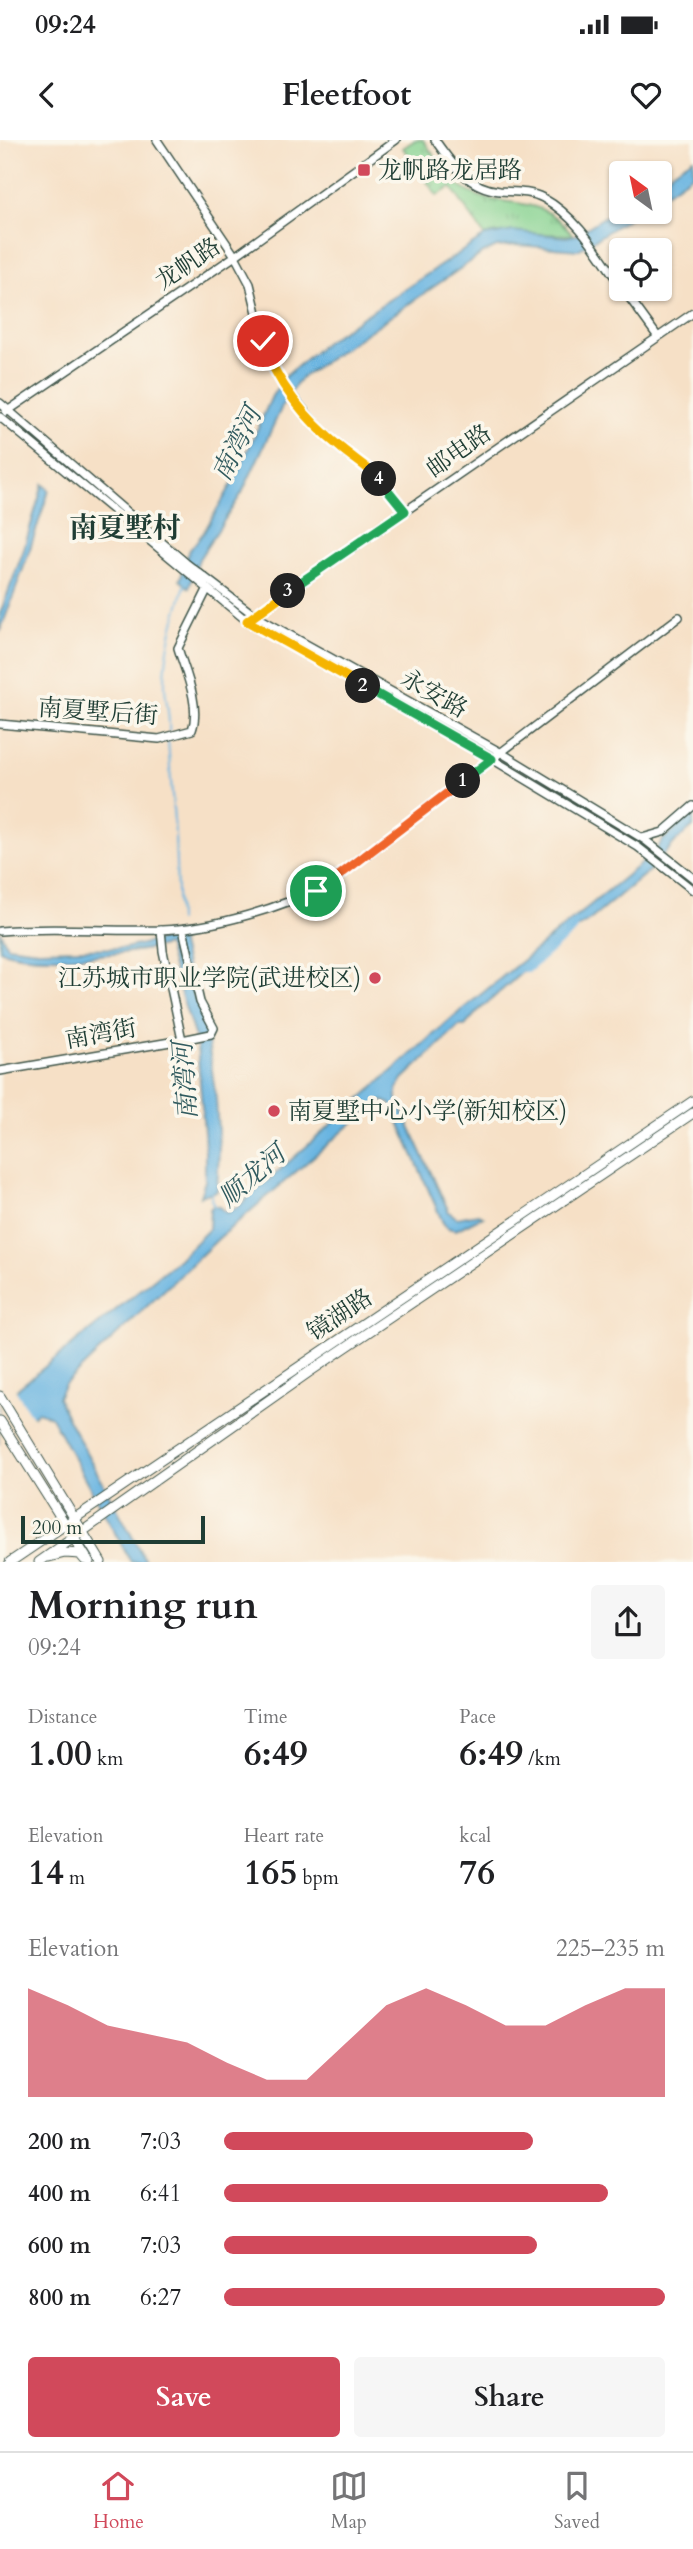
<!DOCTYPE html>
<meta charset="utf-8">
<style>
body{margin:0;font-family:Cardo,"Noto Serif SC",serif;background:#f6f6f6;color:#202124;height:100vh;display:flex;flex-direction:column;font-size:26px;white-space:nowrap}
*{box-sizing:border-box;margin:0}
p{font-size:23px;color:#757577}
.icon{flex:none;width:38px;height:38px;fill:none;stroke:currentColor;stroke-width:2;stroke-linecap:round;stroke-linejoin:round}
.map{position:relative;height:1422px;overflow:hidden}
.panel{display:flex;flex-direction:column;background:#fff;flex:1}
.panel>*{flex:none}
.needle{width:46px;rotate:327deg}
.buttons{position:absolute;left:609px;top:21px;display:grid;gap:14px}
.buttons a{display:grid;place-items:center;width:63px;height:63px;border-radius:7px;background:#fff;box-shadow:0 2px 5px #0004;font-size:35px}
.scale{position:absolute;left:21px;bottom:18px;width:184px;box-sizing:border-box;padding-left:7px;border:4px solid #1f3d34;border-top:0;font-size:19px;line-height:24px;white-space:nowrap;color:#1f3d34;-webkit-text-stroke:5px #fbf7ec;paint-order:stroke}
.pin{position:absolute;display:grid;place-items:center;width:60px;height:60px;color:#fff;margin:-30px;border:4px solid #fff;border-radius:50%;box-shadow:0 2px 7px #0007}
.km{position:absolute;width:35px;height:35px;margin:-18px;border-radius:50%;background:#222;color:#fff;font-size:19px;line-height:35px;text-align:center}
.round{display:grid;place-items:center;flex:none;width:74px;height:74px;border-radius:7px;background:#f6f6f6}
.summary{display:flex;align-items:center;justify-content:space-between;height:119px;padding:0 28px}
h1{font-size:38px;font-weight:600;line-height:52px}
.stats{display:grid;grid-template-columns:repeat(3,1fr);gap:10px;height:119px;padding:7px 28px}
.stats div{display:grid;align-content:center}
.stats b{font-size:35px;font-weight:600}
.stats small{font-size:19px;font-weight:400}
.stats p{font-size:19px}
.chart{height:196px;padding:14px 28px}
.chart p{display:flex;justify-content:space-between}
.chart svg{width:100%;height:126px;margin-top:7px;fill:#d1495b;opacity:.7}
.primary-button{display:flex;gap:14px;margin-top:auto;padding:14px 28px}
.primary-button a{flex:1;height:80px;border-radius:7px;background:#d1495b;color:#fff;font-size:28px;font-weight:600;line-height:80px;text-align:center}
.primary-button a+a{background:#f6f6f6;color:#202124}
ul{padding:0 28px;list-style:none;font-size:23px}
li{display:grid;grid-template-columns:112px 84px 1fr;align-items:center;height:52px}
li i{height:18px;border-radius:9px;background:#d1495b}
.status{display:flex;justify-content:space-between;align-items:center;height:49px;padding:0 35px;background:#fff;direction:ltr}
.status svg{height:19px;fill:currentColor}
header{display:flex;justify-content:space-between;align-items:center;height:91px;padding:0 28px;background:#fff;font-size:32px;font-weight:600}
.tab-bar{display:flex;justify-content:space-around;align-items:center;height:98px;border-top:2px solid #e0e0e0;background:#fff;font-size:19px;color:#757577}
.tab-bar a{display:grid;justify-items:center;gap:4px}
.tab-bar .active{color:#d1495b}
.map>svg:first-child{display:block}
.park{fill:url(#park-tufts);stroke:#528862;stroke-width:2}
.water{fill:#67b4e1;stroke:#43788a;stroke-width:2}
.pier{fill:#f6e0c6}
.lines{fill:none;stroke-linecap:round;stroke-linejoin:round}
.stream{stroke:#67b4e1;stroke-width:2}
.river{stroke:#67b4e1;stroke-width:10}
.minor-casing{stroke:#3f554a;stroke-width:10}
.major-casing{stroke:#3f554a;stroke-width:11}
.minor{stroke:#fff;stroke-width:7}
.major{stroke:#fff;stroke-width:9}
.split-1-casing{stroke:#fff;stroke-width:14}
.split-2-casing{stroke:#fff;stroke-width:14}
.split-3-casing{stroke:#fff;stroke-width:14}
.split-4-casing{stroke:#fff;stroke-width:14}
.split-5-casing{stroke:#fff;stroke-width:14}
.split-1{stroke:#f0652b;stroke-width:9}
.split-2{stroke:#22a559;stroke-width:9}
.split-3{stroke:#f5b400;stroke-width:9}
.split-4{stroke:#22a559;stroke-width:9}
.split-5{stroke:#f5b400;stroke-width:9}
.poi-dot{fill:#d1495b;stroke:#fbf7ec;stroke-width:2.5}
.labels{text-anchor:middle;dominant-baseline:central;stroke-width:7;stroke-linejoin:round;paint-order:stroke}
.poi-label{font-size:24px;fill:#1f3d34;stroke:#fbf7ec;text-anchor:start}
.street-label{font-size:24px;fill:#1f3d34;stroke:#fbf7ec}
.water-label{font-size:26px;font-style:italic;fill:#315b5f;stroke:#fbf7ec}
.quarter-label{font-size:28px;font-weight:bold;fill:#1f3d34;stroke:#fbf7ec}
</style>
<div class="status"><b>09:24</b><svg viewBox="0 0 49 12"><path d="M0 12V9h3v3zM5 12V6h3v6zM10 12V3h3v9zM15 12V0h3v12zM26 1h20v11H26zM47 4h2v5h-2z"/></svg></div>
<header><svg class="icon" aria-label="back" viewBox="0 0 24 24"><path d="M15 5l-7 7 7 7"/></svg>Fleetfoot<svg class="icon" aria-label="heart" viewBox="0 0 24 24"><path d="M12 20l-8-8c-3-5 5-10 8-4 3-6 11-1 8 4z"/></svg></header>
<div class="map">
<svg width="693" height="1422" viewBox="0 0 693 1422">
<defs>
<pattern id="park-tufts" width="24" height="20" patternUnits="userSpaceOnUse" patternTransform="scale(1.75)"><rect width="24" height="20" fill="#85d290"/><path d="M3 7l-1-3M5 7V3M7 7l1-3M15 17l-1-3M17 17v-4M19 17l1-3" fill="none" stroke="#6cac76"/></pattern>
</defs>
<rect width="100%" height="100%" fill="#fbf7ec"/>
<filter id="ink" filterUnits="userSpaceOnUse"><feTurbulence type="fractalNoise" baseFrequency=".0143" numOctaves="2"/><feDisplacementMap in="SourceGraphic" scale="14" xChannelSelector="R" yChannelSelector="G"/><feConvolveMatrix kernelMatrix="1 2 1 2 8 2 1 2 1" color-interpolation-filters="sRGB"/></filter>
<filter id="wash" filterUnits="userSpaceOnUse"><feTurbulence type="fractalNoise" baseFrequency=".00686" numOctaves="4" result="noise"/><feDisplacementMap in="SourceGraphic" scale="28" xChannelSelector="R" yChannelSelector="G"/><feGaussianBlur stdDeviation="1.57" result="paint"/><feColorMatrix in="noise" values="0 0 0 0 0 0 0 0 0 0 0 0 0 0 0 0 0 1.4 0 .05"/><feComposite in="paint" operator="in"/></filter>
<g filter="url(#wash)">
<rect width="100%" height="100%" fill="#f6e0c6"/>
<!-- park -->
<path class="park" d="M415,0H423C435,16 446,35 461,47C499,74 534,46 573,95L497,93L485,96L451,47L437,56L403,8Z"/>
<!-- water -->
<path class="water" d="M693,18V34L660,57V40Z
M621,66V72H639L578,110L517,105L497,107L483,113L301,238L285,260L242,353L199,419L189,448L180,440L189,411L204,392L236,337L272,256L286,236L327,201L485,96L513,91L566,97L576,95Z
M43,344L49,350L27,418L0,492V474L23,412Z
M693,674V687L675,702L650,730L590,780L560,799L477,872L465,886H459L403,939L397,949V959L449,1072L457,1078L478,1074L483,1076L456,1090L448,1088L443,1083L391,964L383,961H378L219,1098L65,1244L58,1257L61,1266L146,1422H131L51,1277L38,1272L0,1303V1263L179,1119L209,1089L210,1069L213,1066L219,1067L227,1073L239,1066L452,878L654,713L662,701Z
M0,791L7,806L38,810L125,808L179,796L193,855L205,880L216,959L219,1008L217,1051L200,1056L205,1041V1005L197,904L176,839L167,805C132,814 32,824 0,810Z"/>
<!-- pier -->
<path class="pier" d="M14,1248L33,1278L0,1305V1260Z"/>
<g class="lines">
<!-- stream -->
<path class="stream" d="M169,591C170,576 166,562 165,547C164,513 175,477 185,445
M168,601L175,694L178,781
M212,1052L211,1059L214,1066"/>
<!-- river -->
<path class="river" d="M527,828L573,788"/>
</g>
</g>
<g filter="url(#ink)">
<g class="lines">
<defs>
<path id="minor" d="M157,0L235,116L250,144L269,222L281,242L317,286L340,308L374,333L406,371
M435,0C452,24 468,48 500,51C514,52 530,51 543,58C578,77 599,115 621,146
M623,149L658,197
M0,263L186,423L254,475L500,612L645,700L693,738
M6,272L235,116L396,0
M0,277L247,481L492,619L638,707L693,750
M250,478L693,173
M0,584L159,599L192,590C201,566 185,531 178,508L207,450
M642,698L663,692L693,666
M0,791C54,786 108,792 162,790C214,788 282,768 328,744L679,477
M182,900L211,894L214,888L200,862L183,789
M0,931L182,900L163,811L161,790"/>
<path id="major" d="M0,1256L101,1422
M0,1281L89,1422
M49,1417L65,1413L80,1414L85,1420
M10,1422L693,961
M39,1422L309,1232L693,973"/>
</defs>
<!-- minor casing -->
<use href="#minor" class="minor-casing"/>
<!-- major casing -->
<use href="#major" class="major-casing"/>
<!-- minor -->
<use href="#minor" class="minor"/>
<!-- major -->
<use href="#major" class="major"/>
</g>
</g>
<g class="lines" filter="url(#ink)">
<defs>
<path id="split-1" d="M316,751L328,744L463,641"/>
<path id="split-2" d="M363,546L492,619L463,641"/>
<path id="split-3" d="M288,451L247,481L363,546"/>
<path id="split-4" d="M288,451L405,371L379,339"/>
<path id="split-5" d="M263,201C275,242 307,281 341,308C354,319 368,327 379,339"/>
</defs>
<!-- split-1 casing -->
<use href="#split-1" class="split-1-casing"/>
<!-- split-2 casing -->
<use href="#split-2" class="split-2-casing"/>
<!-- split-3 casing -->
<use href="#split-3" class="split-3-casing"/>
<!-- split-4 casing -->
<use href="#split-4" class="split-4-casing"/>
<!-- split-5 casing -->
<use href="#split-5" class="split-5-casing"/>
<!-- split-1 -->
<use href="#split-1" class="split-1"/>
<!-- split-2 -->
<use href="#split-2" class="split-2"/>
<!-- split-3 -->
<use href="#split-3" class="split-3"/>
<!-- split-4 -->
<use href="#split-4" class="split-4"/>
<!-- split-5 -->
<use href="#split-5" class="split-5"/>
</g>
<!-- markers -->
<g class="poi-dot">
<rect x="357" y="23" width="14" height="14" rx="3.5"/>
<circle cx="375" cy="838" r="7"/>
<circle cx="274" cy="971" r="7"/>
</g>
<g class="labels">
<!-- poi labels -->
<g class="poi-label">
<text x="378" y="30">龙帆路龙居路</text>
<text x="361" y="838" text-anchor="end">江苏城市职业学院(武进校区)</text>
<text x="288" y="971">南夏墅中心小学(新知校区)</text>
</g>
<!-- street labels -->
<g class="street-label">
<text transform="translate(188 124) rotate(-34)">龙帆路</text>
<text transform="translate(459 311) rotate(-35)">邮电路</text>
<text transform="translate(434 554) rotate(29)">永安路</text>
<text transform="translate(98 572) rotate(4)">南夏墅后街</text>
<text transform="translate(101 894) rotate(-10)">南湾街</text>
<text transform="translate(340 1175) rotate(-34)">镜湖路</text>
</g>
<!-- water labels -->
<g class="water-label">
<text transform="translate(237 304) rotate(-64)">南湾河</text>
<text transform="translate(185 941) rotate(-94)">南湾河</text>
<text transform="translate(252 1036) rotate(-41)">顺龙河</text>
</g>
<!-- quarter labels -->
<g class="quarter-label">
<text x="125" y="388">南夏墅村</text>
</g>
</g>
</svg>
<div class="buttons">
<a><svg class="needle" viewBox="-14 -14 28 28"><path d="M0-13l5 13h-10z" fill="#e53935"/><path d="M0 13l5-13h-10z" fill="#757577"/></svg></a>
<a><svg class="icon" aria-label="locate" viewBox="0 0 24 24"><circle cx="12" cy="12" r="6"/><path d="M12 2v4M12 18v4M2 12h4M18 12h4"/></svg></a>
</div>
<div class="scale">200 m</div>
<div class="pin" style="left:316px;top:751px;background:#1e9e55"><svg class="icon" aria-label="arrive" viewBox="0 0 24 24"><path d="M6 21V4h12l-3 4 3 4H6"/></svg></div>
<div class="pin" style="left:263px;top:201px;background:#d93025"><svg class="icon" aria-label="check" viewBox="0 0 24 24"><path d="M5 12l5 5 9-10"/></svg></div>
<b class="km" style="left:463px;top:641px">1</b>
<b class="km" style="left:363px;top:546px">2</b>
<b class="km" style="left:288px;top:451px">3</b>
<b class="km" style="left:379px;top:339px">4</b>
</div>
<section class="panel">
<div class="summary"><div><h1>Morning run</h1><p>09:24</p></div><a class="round"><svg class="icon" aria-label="share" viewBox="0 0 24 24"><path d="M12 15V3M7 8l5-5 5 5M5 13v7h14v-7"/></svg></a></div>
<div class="stats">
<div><p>Distance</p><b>1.00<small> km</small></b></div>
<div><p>Time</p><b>6:49</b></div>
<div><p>Pace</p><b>6:49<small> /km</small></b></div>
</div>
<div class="stats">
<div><p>Elevation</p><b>14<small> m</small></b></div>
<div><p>Heart rate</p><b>165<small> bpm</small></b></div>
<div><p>kcal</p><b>76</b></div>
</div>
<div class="chart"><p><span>Elevation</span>225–235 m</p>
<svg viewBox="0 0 160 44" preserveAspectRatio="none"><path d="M0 44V6L10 12L20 19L30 22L40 25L50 32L60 38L70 38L80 25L90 12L100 6L110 12L120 19L130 19L140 12L150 6L160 6V44z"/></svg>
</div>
<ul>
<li><b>200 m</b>7:03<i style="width:70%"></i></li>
<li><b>400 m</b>6:41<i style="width:87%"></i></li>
<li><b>600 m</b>7:03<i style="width:71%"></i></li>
<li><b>800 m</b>6:27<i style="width:100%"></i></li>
</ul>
<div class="primary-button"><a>Save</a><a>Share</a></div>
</section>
<nav class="tab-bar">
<a class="active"><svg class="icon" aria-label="home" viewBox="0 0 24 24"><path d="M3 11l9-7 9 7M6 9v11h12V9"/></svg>Home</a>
<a><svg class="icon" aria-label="map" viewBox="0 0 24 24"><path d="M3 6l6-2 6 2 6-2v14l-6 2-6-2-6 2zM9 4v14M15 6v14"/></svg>Map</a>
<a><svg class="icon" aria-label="saved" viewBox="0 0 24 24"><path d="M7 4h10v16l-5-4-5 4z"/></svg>Saved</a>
</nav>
